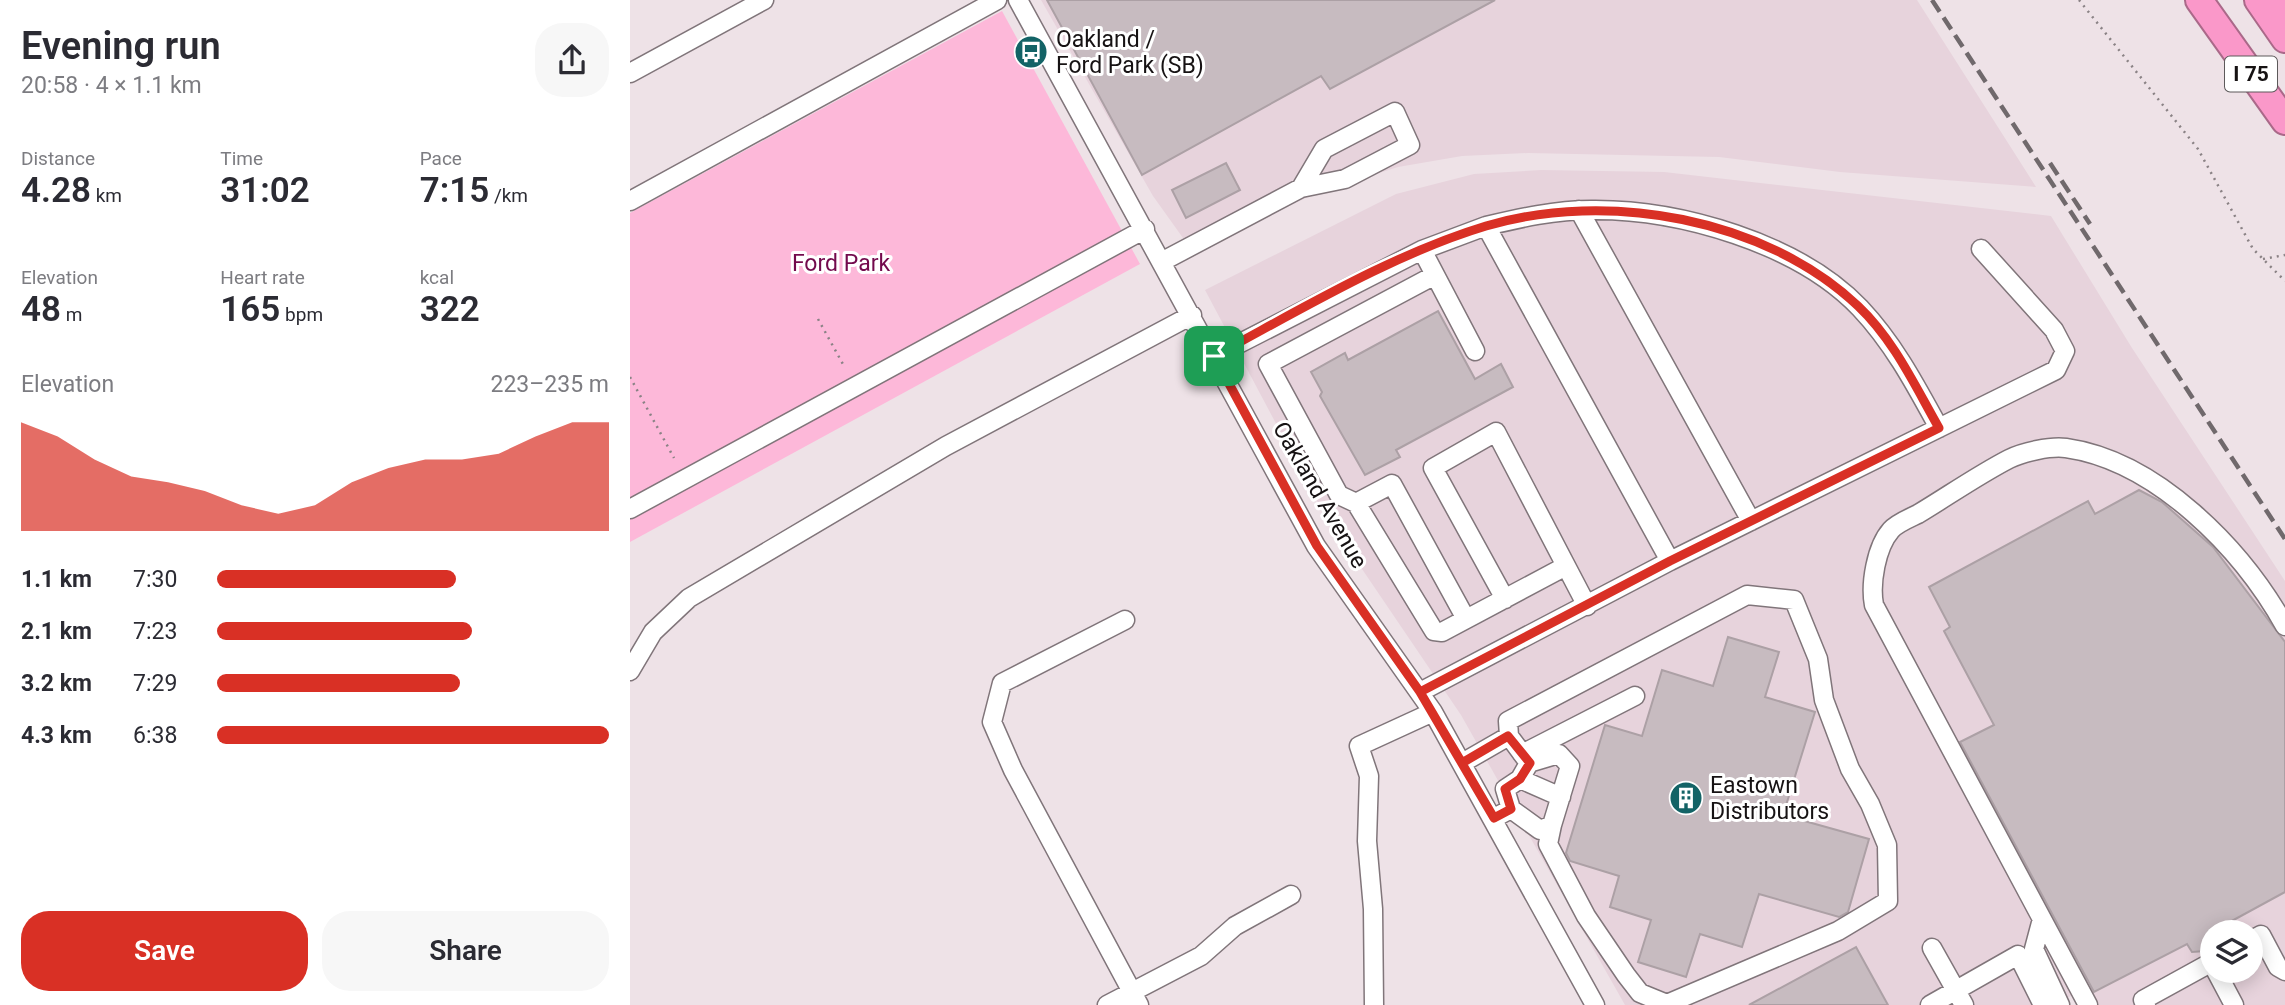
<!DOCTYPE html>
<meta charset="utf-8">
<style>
body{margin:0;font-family:Roboto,sans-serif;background:#f7f7f7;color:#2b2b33;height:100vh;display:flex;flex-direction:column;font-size:26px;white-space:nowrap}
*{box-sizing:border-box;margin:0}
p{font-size:23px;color:#7c7c81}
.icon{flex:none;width:38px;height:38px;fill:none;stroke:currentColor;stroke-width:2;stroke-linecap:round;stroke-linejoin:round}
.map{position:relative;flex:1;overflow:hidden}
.details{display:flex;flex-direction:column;background:#fff;width:630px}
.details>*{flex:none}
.buttons{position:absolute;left:1570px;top:920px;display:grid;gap:14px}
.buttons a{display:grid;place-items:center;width:63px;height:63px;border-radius:50%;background:#fff;box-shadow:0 4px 18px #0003;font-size:35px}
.pin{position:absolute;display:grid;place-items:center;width:60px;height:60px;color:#fff;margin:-30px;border-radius:14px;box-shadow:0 4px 10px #0006}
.round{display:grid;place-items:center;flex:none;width:74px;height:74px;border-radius:28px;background:#f7f7f7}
.summary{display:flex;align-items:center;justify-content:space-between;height:119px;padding:0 21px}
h1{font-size:38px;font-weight:600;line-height:52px}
.metrics{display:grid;grid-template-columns:repeat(3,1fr);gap:10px;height:119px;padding:7px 21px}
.metrics div{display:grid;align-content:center}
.metrics b{font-size:35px;font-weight:600}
.metrics small{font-size:19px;font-weight:400}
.metrics p{font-size:19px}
.chart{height:196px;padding:14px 21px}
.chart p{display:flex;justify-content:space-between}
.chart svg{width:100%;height:126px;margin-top:7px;fill:#d93025;opacity:.7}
.button{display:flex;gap:14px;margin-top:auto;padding:14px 21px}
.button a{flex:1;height:80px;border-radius:28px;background:#d93025;color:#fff;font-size:28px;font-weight:600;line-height:80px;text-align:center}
.button a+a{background:#f7f7f7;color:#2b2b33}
ul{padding:0 21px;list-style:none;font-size:23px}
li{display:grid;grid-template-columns:112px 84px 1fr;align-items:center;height:52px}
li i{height:18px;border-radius:9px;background:#d93025}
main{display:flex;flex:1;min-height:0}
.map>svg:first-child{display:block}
.built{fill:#e7d3dc;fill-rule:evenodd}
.green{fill:#fdb8d9}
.building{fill:#c7bbc0;stroke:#aca0a5;stroke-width:2}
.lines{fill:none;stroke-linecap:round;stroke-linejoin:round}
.minor-casing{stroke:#80757a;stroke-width:21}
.highway-casing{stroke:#aa6989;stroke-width:30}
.path{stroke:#8a8285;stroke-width:2.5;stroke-dasharray:2 5;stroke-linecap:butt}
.minor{stroke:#fff;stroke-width:18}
.highway{stroke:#fa98c9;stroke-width:26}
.rail{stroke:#70696c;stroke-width:4.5;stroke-dasharray:14 7;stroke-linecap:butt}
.route-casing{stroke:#fff;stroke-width:14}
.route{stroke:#d93025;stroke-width:9}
.labels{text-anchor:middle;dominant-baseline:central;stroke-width:6;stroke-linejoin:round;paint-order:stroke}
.shield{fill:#fff;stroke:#5c595a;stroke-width:2}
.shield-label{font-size:21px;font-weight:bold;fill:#161213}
.poi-label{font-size:23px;fill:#161213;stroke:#fff;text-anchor:start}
.park-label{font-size:23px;fill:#730a4d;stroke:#fff}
.street-label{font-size:23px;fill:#161213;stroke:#fff}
</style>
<main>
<section class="details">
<div class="summary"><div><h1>Evening run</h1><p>20:58 · 4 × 1.1 km</p></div><a class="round"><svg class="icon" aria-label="share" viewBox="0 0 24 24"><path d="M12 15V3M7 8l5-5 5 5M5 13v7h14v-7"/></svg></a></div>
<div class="metrics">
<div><p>Distance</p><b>4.28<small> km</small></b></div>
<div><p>Time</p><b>31:02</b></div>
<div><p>Pace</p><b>7:15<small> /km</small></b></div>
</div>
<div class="metrics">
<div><p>Elevation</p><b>48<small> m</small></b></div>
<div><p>Heart rate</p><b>165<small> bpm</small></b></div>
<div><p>kcal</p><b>322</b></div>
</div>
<div class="chart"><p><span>Elevation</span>223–235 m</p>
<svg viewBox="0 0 160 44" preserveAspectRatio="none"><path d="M0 44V6L10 11L20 19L30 25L40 27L50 30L60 35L70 38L80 35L90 27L100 22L110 19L120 19L130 17L140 11L150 6L160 6V44z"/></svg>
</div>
<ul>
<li><b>1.1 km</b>7:30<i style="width:61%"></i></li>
<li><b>2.1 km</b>7:23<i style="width:65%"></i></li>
<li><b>3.2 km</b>7:29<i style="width:62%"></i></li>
<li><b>4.3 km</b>6:38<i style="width:100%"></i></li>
</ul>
<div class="button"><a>Save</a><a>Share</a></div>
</section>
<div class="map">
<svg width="1655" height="1005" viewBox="0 0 1655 1005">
<rect width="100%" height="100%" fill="#eee2e7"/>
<!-- built -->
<path class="built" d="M411,0H1287L1406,187L1210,172L1089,157L898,153L832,156L768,167L686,193L563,252L523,196Z
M911,170L1034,172L1421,216L1502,348L1655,581V1005H1448L1443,995L1423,1005H995L831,715L692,510L575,290L766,194L844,174ZM1582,933H1620V971H1582Z"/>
<!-- green -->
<path class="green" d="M372,11L510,264L0,542V213Z"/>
<!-- building -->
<path class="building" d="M417,0H865L700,89L691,76L512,175Z
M596,163L610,190L556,218L542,190Z
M808,311L845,379L871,364L883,387L766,450L770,457L735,475L690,396L692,392L681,372L715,353L718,360Z
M1509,490L1532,502L1583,547L1655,642V892L1576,935L1582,946L1575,951L1562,952L1557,944L1464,992L1330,742L1364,725L1314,631L1320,627L1299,587L1458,501L1465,514Z
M1098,637L1149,652L1135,697L1185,712L1153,815L1239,839L1218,912L1209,917L1129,894L1112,947L1070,934L1056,977L1008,962L1021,920L980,907L989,876L940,861L936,853L975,725L1012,736L1032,670L1083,686Z
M1226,947L1258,1005H1119Z"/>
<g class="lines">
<defs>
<path id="minor" d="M388,0L686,546L803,712L965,1005
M0,73L134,0
M0,201L367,0
M949,210L1121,521
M856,226C890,218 925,210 961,210C1049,209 1168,243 1230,308C1264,344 1286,386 1309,428
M792,250L845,351
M533,261L671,188L694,149L765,112L780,145L715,179L671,188
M805,275L638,364L709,495L726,503L804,631L812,632L936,566
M585,356L792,250L856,226L1040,561L790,692
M726,503L762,484L836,619
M0,509L515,229
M1040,561L1426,370L1435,351L1424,330L1351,249
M875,599L803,468L866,432L957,606
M495,620L372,683L362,722L383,770L509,1005
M0,671L23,632L59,598L316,446L562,315
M892,754L1005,696
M832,763L879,736L878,721L1117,595L1164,600L1188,659L1194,700L1220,769L1240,804L1257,845L1258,901L1208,931L1037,1004L1010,993L996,975L956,916L918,844L922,825
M890,779L931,797
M881,809L875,789L890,779L899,763
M864,818L881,809L910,830L922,825L940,766L929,754L899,763L879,736
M1412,919L1404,949L1430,1005
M1620,941L1631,935L1648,967L1655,971
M1302,948L1334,1005
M1586,971L1604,1005
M477,1005L571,956L605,926L661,895
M744,1005L743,909L737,841L739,776L729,746L803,712
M1300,1005L1388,955L1413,1005
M1458,1005L1244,605C1240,584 1246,547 1261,530C1267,523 1280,518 1288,514C1318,496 1348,475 1379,459C1393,452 1420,446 1436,448C1527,461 1612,549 1655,626
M1516,1005L1513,1000L1582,962"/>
<path id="highway" d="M1569,0L1655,121
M1628,0L1655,39
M1653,0L1655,4"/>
</defs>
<!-- minor casing -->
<use href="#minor" class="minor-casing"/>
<!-- highway casing -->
<use href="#highway" class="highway-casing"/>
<!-- path -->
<path class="path" d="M1449,0L1568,149L1623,249L1655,281
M1633,259L1655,255
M188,319L214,366
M0,377L44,458"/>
<!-- minor -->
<use href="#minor" class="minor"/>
<!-- highway -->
<use href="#highway" class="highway"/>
<!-- rail -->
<path class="rail" d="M1302,0L1655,539
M1420,163L1460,224"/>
</g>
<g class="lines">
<defs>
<path id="route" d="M584,356L687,546L790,692L832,763L878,736L900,763L890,779L875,789L881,809L864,818L790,692L1040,561L1309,428C1285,386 1264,340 1228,306C1135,218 977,190 856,226C763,254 670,310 584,356"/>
</defs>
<!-- route casing -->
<use href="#route" class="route-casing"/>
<!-- route -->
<use href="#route" class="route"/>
</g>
<!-- icons -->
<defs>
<symbol id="bus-disc" viewBox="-11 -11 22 22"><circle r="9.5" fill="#136366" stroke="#fff"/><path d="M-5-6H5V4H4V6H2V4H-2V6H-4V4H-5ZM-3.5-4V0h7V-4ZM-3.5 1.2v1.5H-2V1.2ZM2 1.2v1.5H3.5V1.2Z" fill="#fff"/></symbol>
<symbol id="building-disc" viewBox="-11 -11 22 22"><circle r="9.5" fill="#136366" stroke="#fff"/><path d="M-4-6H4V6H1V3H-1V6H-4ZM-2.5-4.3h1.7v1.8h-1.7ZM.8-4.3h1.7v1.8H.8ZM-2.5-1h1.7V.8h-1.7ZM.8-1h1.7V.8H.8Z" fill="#fff"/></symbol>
</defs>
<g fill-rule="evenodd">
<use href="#bus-disc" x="382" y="33" width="38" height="38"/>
<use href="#building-disc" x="1037" y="779" width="38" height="38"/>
</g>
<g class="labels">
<!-- shield labels -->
<rect class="shield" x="1595" y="56.5" width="52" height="35" rx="5"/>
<g class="shield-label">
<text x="1621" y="74">I 75</text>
</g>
<!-- poi labels -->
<g class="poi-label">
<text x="426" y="39">Oakland /<tspan x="426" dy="26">Ford Park (SB)</tspan></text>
<text x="1080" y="785">Eastown<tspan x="1080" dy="26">Distributors</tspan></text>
</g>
<!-- park labels -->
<g class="park-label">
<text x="211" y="263">Ford Park</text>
</g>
<!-- street labels -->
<g class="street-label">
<text transform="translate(690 495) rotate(60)">Oakland Avenue</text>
</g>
</g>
</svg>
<div class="buttons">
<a><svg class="icon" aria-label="layers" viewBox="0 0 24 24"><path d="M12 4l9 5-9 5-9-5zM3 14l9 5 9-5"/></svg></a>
</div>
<div class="pin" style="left:584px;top:356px;background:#1e9e55"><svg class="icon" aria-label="arrive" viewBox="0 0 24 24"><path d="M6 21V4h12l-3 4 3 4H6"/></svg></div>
</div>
</main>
